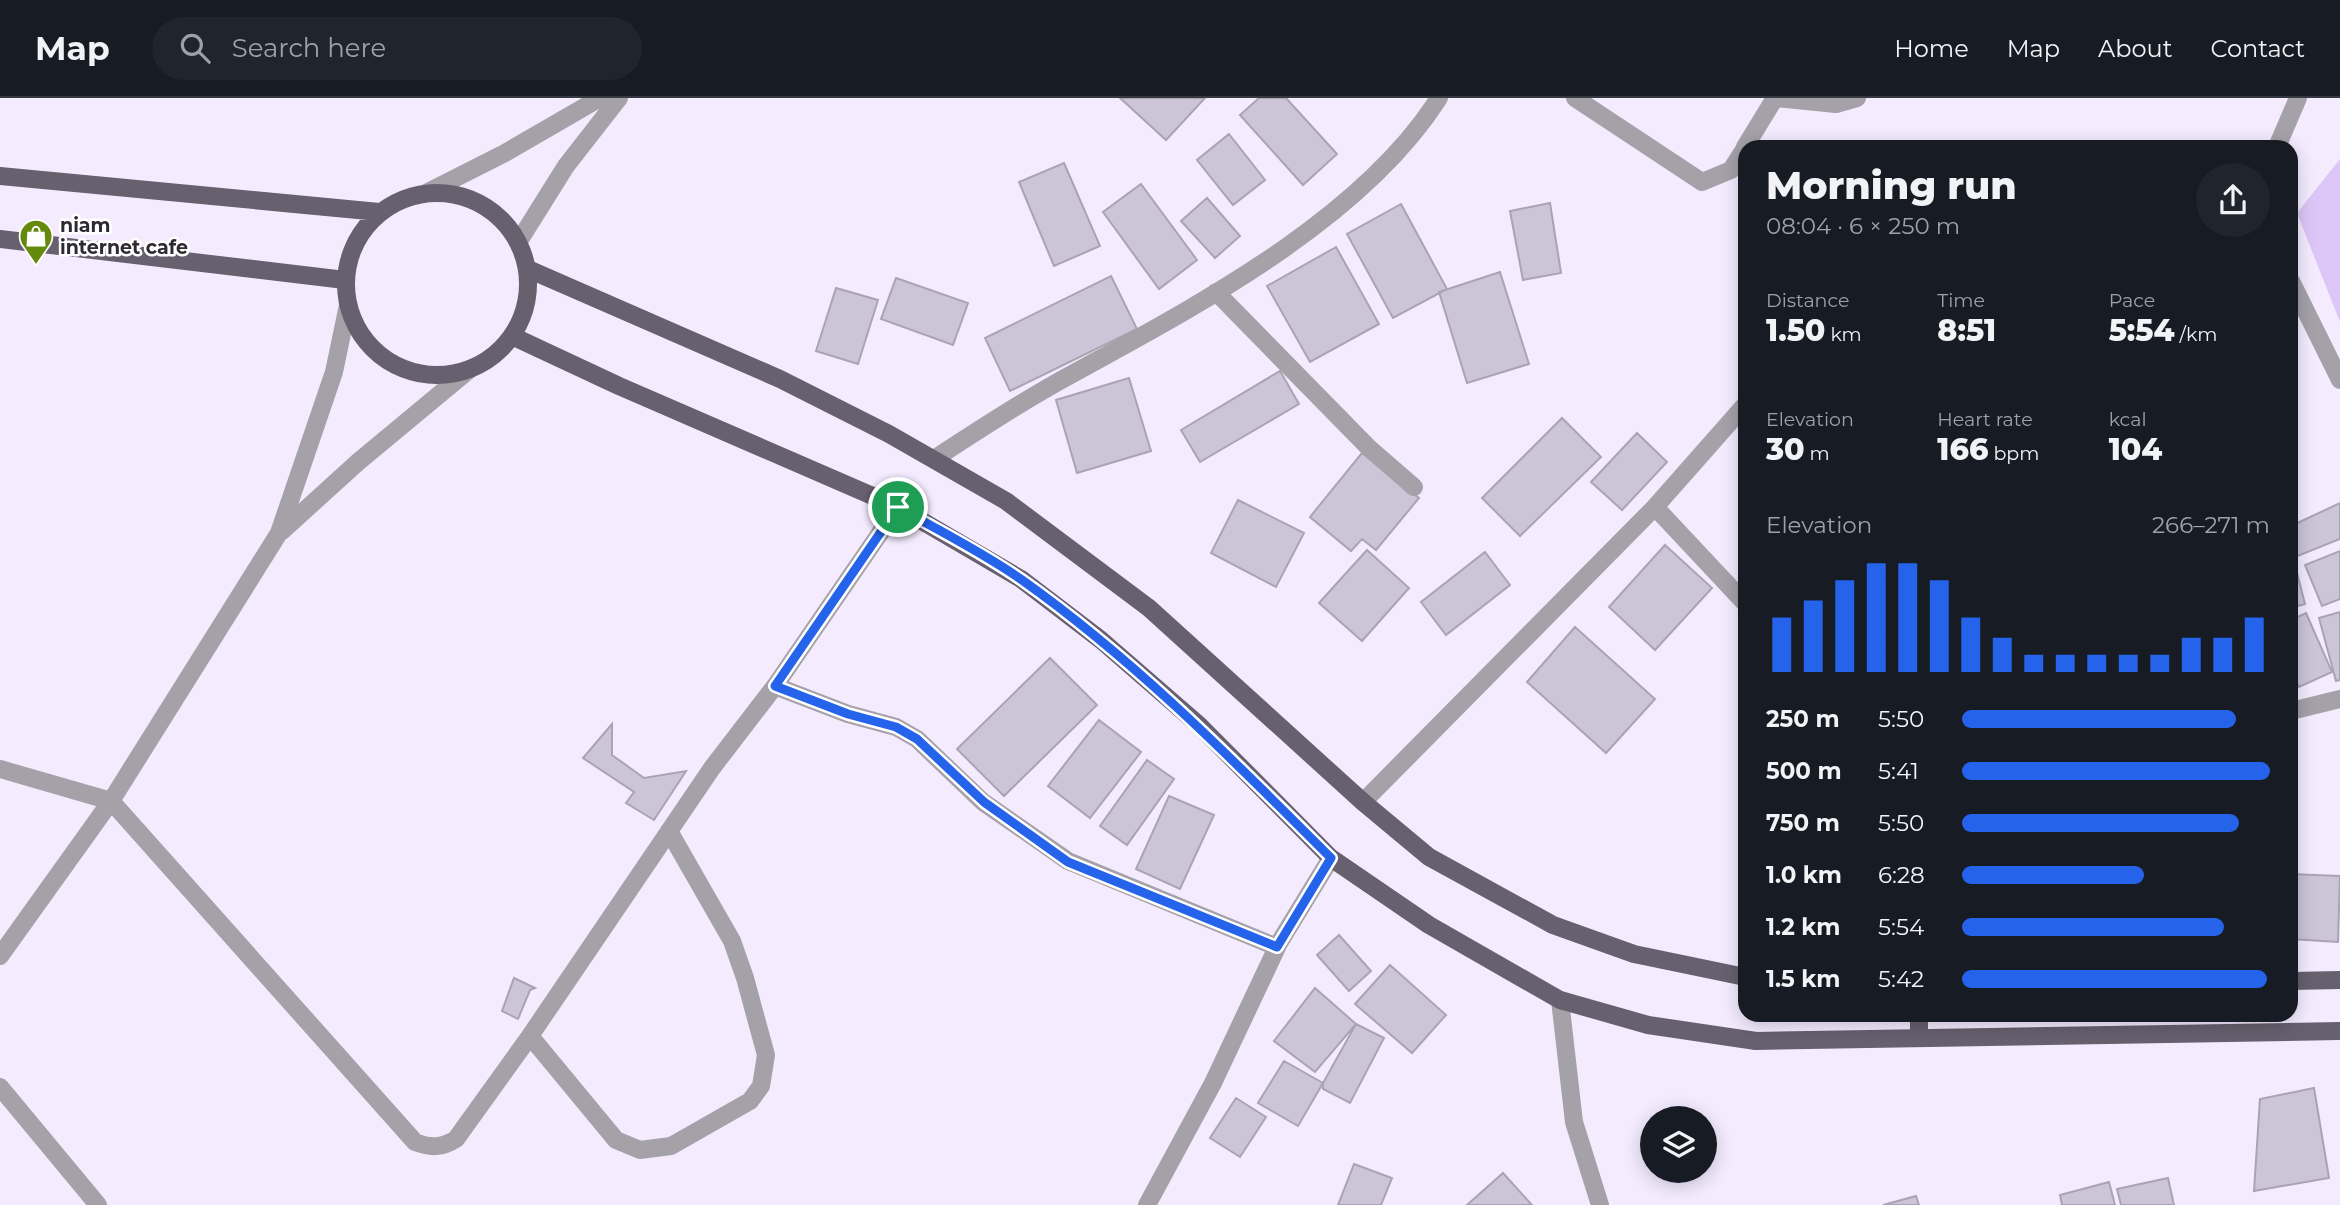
<!DOCTYPE html>
<meta charset="utf-8">
<style>
body{margin:0;font-family:Montserrat,sans-serif;background:#20242c;color:#f1f3f6;height:100vh;display:flex;flex-direction:column;font-size:26px;white-space:nowrap}
*{box-sizing:border-box;margin:0}
p{font-size:23px;color:#9ea1a6}
.icon{flex:none;width:38px;height:38px;fill:none;stroke:currentColor;stroke-width:2;stroke-linecap:round;stroke-linejoin:round}
.map{position:relative;flex:1;overflow:hidden}
.panel{position:absolute;left:1738px;top:42px;width:560px;height:882px;display:flex;flex-direction:column;background:#171b24;border-radius:21px;box-shadow:0 4px 18px #0003}
.panel>*{flex:none}
.tools{position:absolute;left:1640px;top:1008px;display:grid;gap:14px}
.tools a{display:grid;place-items:center;width:77px;height:77px;border-radius:50%;background:#171b24;box-shadow:0 4px 18px #0003;font-size:35px}
.pin{position:absolute;display:grid;place-items:center;width:60px;height:60px;color:#fff;margin:-30px;border:4px solid #fff;border-radius:50%;box-shadow:0 2px 7px #0007}
.round{display:grid;place-items:center;flex:none;width:74px;height:74px;border-radius:37px;background:#20242c}
.headline{display:flex;align-items:center;justify-content:space-between;height:119px;padding:0 28px}
h1{font-size:38px;font-weight:800;line-height:52px}
.stats{display:grid;grid-template-columns:repeat(3,1fr);gap:10px;height:119px;padding:7px 28px}
.stats div{display:grid;align-content:center}
.stats b{font-size:30px;font-weight:800}
.stats small{font-size:19px;font-weight:400}
.stats p{font-size:19px}
.chart{height:196px;padding:14px 28px}
.chart p{display:flex;justify-content:space-between}
.chart svg{width:100%;height:126px;margin-top:7px;stroke:#2563eb;stroke-width:6}
ul{padding:0 28px;list-style:none;font-size:23px}
li{display:grid;grid-template-columns:112px 84px 1fr;align-items:center;height:52px}
li i{height:18px;border-radius:9px;background:#2563eb}
header{display:flex;align-items:center;gap:42px;box-sizing:border-box;height:98px;padding:0 35px;background:#171b24;border-bottom:2px solid #363941}
header strong{font-size:33px}
nav{display:flex;gap:38px;margin-inline-start:auto;font-size:24px}
.search{width:490px;height:63px;background:#20242c;display:flex;align-items:center;gap:18px;box-sizing:border-box;padding:0 24px;border-radius:38px;color:#9ea1a6;font-size:26px}
.map>svg:first-child{display:block}
.green{fill:#dcc5f7}
.building{fill:#ccc4d7;stroke:#aba3b5;stroke-width:2}
.lines{fill:none;stroke-linecap:round;stroke-linejoin:round}
.minor{stroke:#a4a1a9;stroke-width:18}
.major{stroke:#67606f;stroke-width:18}
.route-casing{stroke:#fff;stroke-width:14}
.route{stroke:#2563eb;stroke-width:9}
.labels{text-anchor:middle;dominant-baseline:central;stroke-width:5;stroke-linejoin:round;paint-order:stroke}
.poi-label{font-size:19px;font-weight:bold;fill:#2d2a31;stroke:#fff;text-anchor:start}
</style>
<header>
<strong>Map</strong>
<div class="search"><svg class="icon" aria-label="search" viewBox="0 0 24 24"><circle cx="10" cy="10" r="6"/><path d="M15 15l6 6"/></svg>Search here</div>
<nav><a>Home</a><a>Map</a><a>About</a><a>Contact</a></nav>
</header>
<div class="map">
<svg width="2340" height="1107" viewBox="0 0 2340 1107">
<rect width="100%" height="100%" fill="#f4ebff"/>
<!-- green -->
<path class="green" d="M2340,61V224L2297,115Z"/>
<!-- building -->
<path class="building" d="M1120,0H1205L1166,42Z
M1259,0H1286L1337,56L1303,87L1240,17Z
M1229,36L1265,82L1233,107L1197,62Z
M1064,65L1100,148L1054,168L1019,84Z
M1141,86L1197,162L1159,191L1103,114Z
M1207,100L1240,138L1215,160L1181,123Z
M1550,105L1561,175L1523,182L1510,113Z
M1401,106L1447,191L1393,220L1347,136Z
M1336,149L1379,226L1310,264L1267,188Z
M1500,174L1529,266L1467,285L1439,194Z
M1111,178L1137,231L1010,293L985,240Z
M896,180L968,205L953,247L881,221Z
M836,190L878,202L858,266L816,253Z
M1280,273L1299,306L1200,364L1181,332Z
M1129,280L1151,353L1077,375L1056,302Z
M1562,320L1601,359L1520,438L1482,400Z
M1637,335L1667,364L1622,412L1591,384Z
M1362,355L1419,400L1376,452L1362,441L1351,453L1310,419Z
M1238,402L1304,435L1276,489L1211,455Z
M2340,405V441L2295,459L2291,451V428Z
M1665,447L1712,490L1655,552L1609,509Z
M2291,451L2305,506L2291,510Z
M1367,452L1409,490L1362,543L1319,505Z
M2340,453V501L2322,508L2305,467Z
M1485,454L1510,487L1446,537L1421,504Z
M2340,514V582L2336,583L2319,520Z
M2306,515L2332,574L2299,589L2291,572V522Z
M1575,529L1655,601L1606,655L1527,584Z
M1050,560L1097,607L1004,698L957,651Z
M1099,622L1141,654L1090,720L1048,688Z
M612,626V657L644,680L686,673L654,722L626,705L634,694L583,660Z
M1147,662L1174,681L1127,747L1100,728Z
M1169,698L1214,717L1180,791L1136,771Z
M2291,776L2340,778L2338,844L2291,841Z
M1339,837L1371,873L1349,893L1317,857Z
M1390,867L1446,917L1412,955L1355,906Z
M514,880L535,890L530,892L518,921L502,913Z
M1315,890L1356,926L1315,974L1274,943Z
M1356,926L1384,940L1350,1005L1323,991V985Z
M1284,963L1323,985L1298,1028L1258,1005Z
M2314,990L2329,1080L2254,1093L2260,1001Z
M1236,1000L1266,1019L1240,1059L1210,1040Z
M1354,1066L1392,1080L1381,1107H1338Z
M1503,1075L1532,1107H1467Z
M2168,1080L2174,1107H2121L2117,1091Z
M2109,1084L2115,1107H2062L2060,1097Z
M1916,1098L1919,1107H1883Z"/>
<g class="lines">
<!-- minor -->
<path class="minor" d="M1575,0L1702,84L1731,72L1745,50
M1745,49L1775,0L1836,6L1857,0
M2277,49L2298,0
M426,95L505,55L600,0
M519,143L566,68L619,0
M2291,183L2340,282
M1216,194L1369,350L1414,389
M934,361C980,331 1026,301 1074,275C1198,207 1362,121 1439,0
M1655,409L1745,505
M282,433L358,364L470,271
M775,588L848,616L896,629L917,641L983,704L1068,763L1277,849
M2291,613L2340,601
M0,671L111,703L415,1044C430,1050 442,1050 456,1041L530,938L712,670L775,588L898,409
M1363,704L1655,409L1745,307
M0,858L111,703L279,435L334,274L348,207
M1560,902L1574,1024L1600,1107
M530,938L616,1042L640,1052L671,1048L750,1003L761,988L766,957L745,880L732,843L669,733
M0,989L98,1107
M1147,1107L1213,985L1279,845L1331,760"/>
<!-- major -->
<path class="major" d="M0,78L379,114
M346 186a91 91 0 1 1 182 0a91 91 0 1 1-182 0Z
M0,141L345,182
M528,171L780,281L889,336L1006,403L1149,510L1363,704L1429,759L1553,827L1634,856L1745,879
M512,238L619,288L898,409L1021,481L1101,542L1199,627L1331,760L1429,827L1560,902L1648,927L1756,943L2340,933
M2291,883L2340,882
M1919,939V917"/>
</g>
<g class="lines">
<defs>
<path id="route" d="M898,409C939,433 984,455 1022,482C1136,563 1233,662 1331,760L1277,849L1068,764L984,704L917,641L896,629L848,616L775,588Z"/>
</defs>
<!-- route casing -->
<use href="#route" class="route-casing"/>
<!-- route -->
<use href="#route" class="route"/>
</g>
<!-- icons -->
<defs>
<symbol id="shop-pin" viewBox="-11 -11 22 30"><path d="M0 17L-7.5 6A9.5 9.5 0 1 1 7.5 6Z" fill="#65890d" stroke="#fff"/><path d="M-5-2.5h2.3a2.7 3.5 0 0 1 5.4 0H5L5.5 6h-11ZM-1.5-2.5h3a1.5 2.3 0 0 0-3 0Z" fill="#fff"/></symbol>
</defs>
<g fill-rule="evenodd">
<use href="#shop-pin" x="17" y="119" width="38" height="52"/>
</g>
<g class="labels">
<!-- poi labels -->
<g class="poi-label">
<text x="60" y="127">niam<tspan x="60" dy="22">internet cafe</tspan></text>
</g>
</g>
</svg>
<div class="tools">
<a><svg class="icon" aria-label="layers" viewBox="0 0 24 24"><path d="M12 4l9 5-9 5-9-5zM3 14l9 5 9-5"/></svg></a>
</div>
<div class="pin" style="left:898px;top:409px;background:#1e9e55"><svg class="icon" aria-label="arrive" viewBox="0 0 24 24"><path d="M6 21V4h12l-3 4 3 4H6"/></svg></div>
<section class="panel">
<div class="headline"><div><h1>Morning run</h1><p>08:04 · 6 × 250 m</p></div><a class="round"><svg class="icon" aria-label="share" viewBox="0 0 24 24"><path d="M12 15V3M7 8l5-5 5 5M5 13v7h14v-7"/></svg></a></div>
<div class="stats">
<div><p>Distance</p><b>1.50<small> km</small></b></div>
<div><p>Time</p><b>8:51</b></div>
<div><p>Pace</p><b>5:54<small> /km</small></b></div>
</div>
<div class="stats">
<div><p>Elevation</p><b>30<small> m</small></b></div>
<div><p>Heart rate</p><b>166<small> bpm</small></b></div>
<div><p>kcal</p><b>104</b></div>
</div>
<div class="chart"><p><span>Elevation</span>266–271 m</p>
<svg viewBox="0 0 160 44" preserveAspectRatio="none"><path d="M5 44V25M15 44V19M25 44V12M35 44V6M45 44V6M55 44V12M65 44V25M75 44V32M85 44V38M95 44V38M105 44V38M115 44V38M125 44V38M135 44V32M145 44V32M155 44V25"/></svg>
</div>
<ul>
<li><b>250 m</b>5:50<i style="width:89%"></i></li>
<li><b>500 m</b>5:41<i style="width:100%"></i></li>
<li><b>750 m</b>5:50<i style="width:90%"></i></li>
<li><b>1.0 km</b>6:28<i style="width:59%"></i></li>
<li><b>1.2 km</b>5:54<i style="width:85%"></i></li>
<li><b>1.5 km</b>5:42<i style="width:99%"></i></li>
</ul>
</section>
</div>
